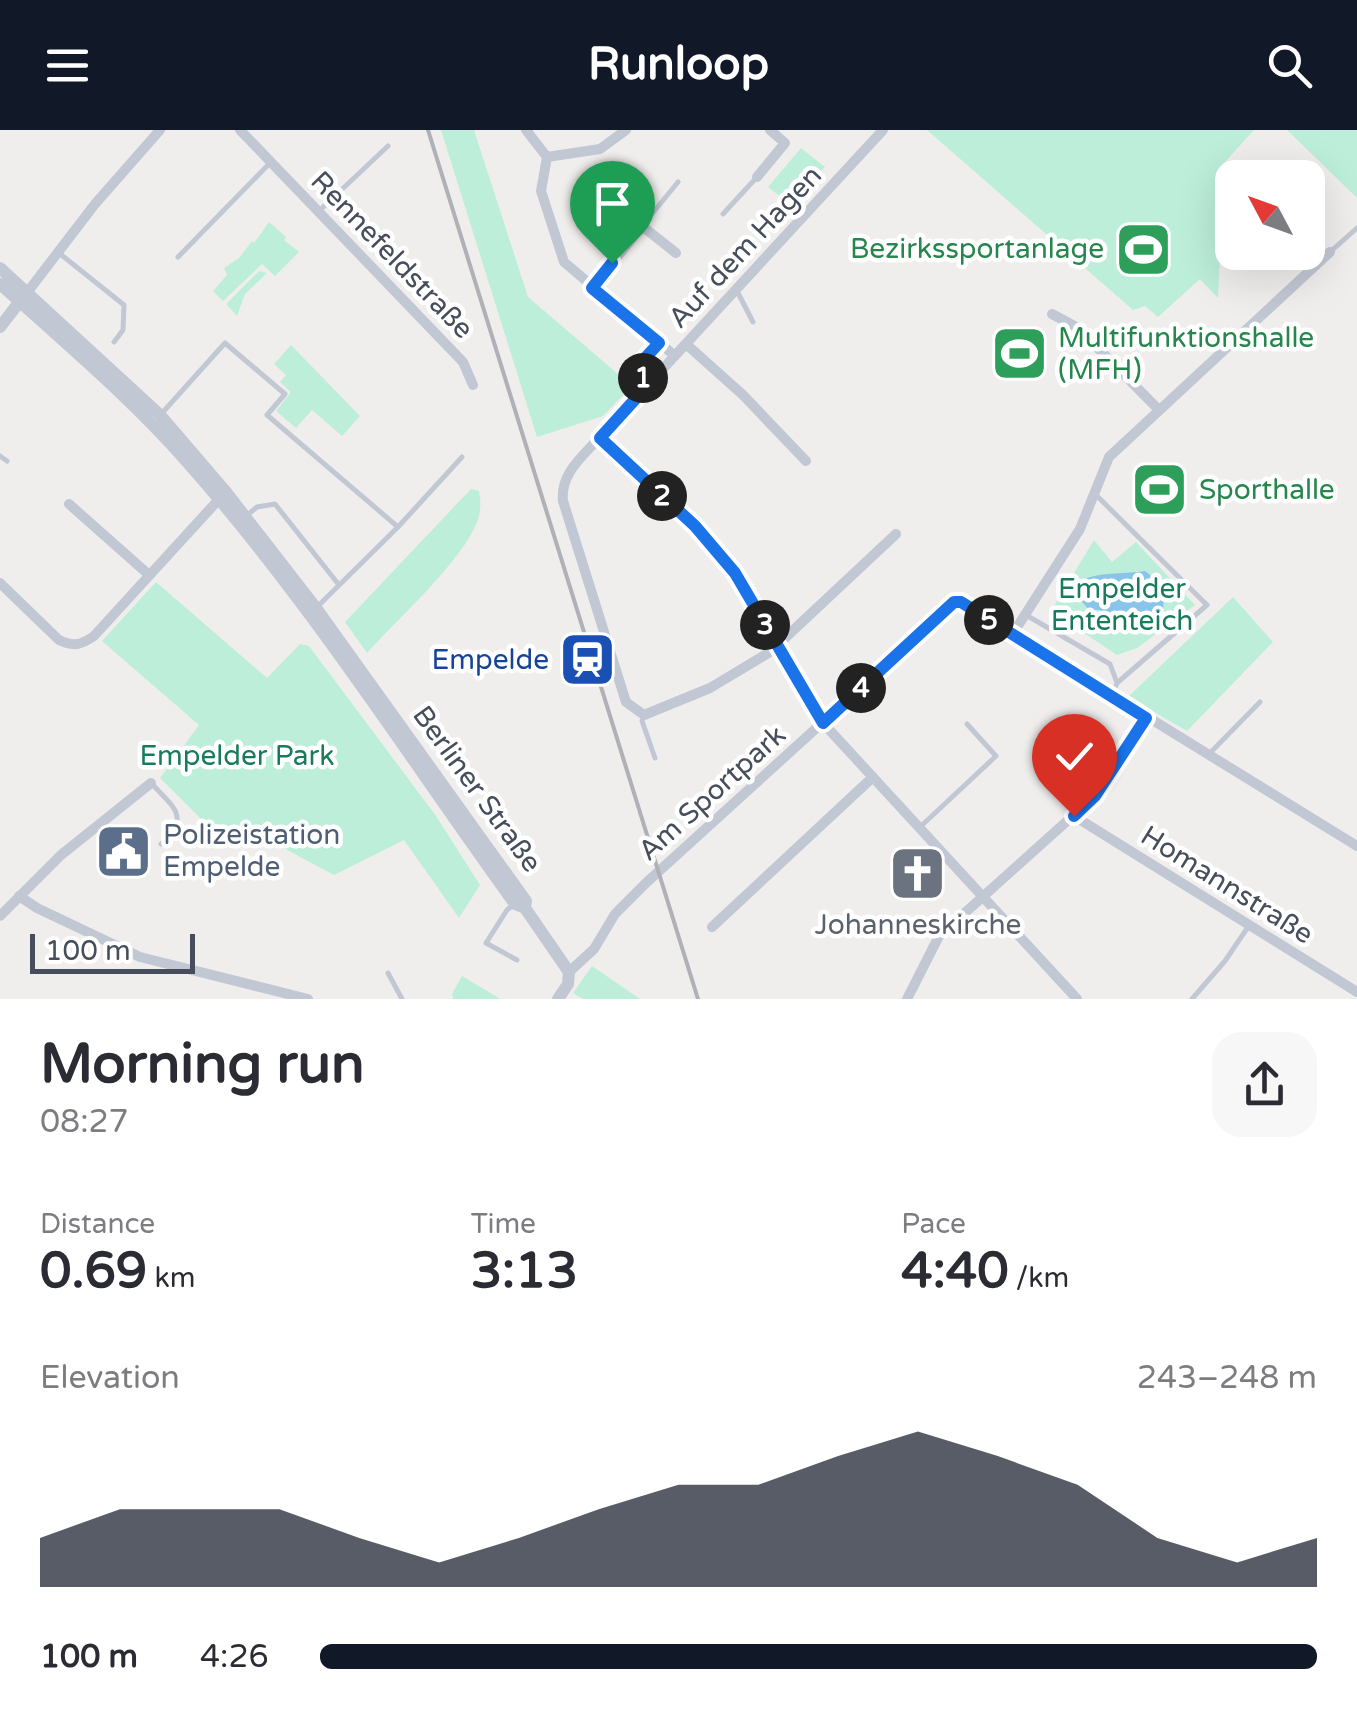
<!DOCTYPE html>
<meta charset="utf-8">
<style>
body{margin:0;font-family:"Varela Round",sans-serif;background:#f7f7f7;color:#2b2b33;height:100vh;display:flex;flex-direction:column;font-size:38px;white-space:nowrap}
*{box-sizing:border-box;margin:0}
p{font-size:32px;color:#7c7c81}
.icon{flex:none;width:55px;height:55px;fill:none;stroke:currentColor;stroke-width:2;stroke-linecap:round;stroke-linejoin:round}
.map{position:relative;height:869px;overflow:hidden}
.panel{display:flex;flex-direction:column;background:#fff;flex:1}
.panel>*{flex:none}
.needle{width:65px;rotate:311deg}
.tools{position:absolute;left:1215px;top:30px;display:grid;gap:20px}
.tools a{display:grid;place-items:center;width:110px;height:110px;border-radius:20px;background:#fff;box-shadow:0 10px 40px #0002;font-size:50px}
.scale{position:absolute;left:30px;bottom:25px;width:165px;box-sizing:border-box;padding-left:10px;border:5px solid #464d5b;border-top:0;font-size:28px;line-height:35px;white-space:nowrap;color:#464d5b;-webkit-text-stroke:8px #fff;paint-order:stroke}
.pin{position:absolute;display:grid;place-items:center;width:85px;height:85px;color:#fff;margin:-102px -42px;border-radius:50% 50% 50% 0;rotate:-45deg;box-shadow:0 0 10px #0007}
.pin .icon{rotate:45deg}
.km{position:absolute;width:50px;height:50px;margin:-25px;border-radius:50%;background:#222;color:#fff;font-size:28px;line-height:50px;text-align:center}
.round{display:grid;place-items:center;flex:none;width:105px;height:105px;border-radius:30px;background:#f7f7f7}
.summary{display:flex;align-items:center;justify-content:space-between;height:170px;padding:0 40px}
h1{font-size:55px;font-weight:700;line-height:75px}
.metrics{display:grid;grid-template-columns:repeat(3,1fr);gap:15px;height:170px;padding:10px 40px}
.metrics div{display:grid;align-content:center}
.metrics b{font-size:50px;font-weight:700}
.metrics small{font-size:28px;font-weight:400}
.metrics p{font-size:28px}
.chart{height:280px;padding:20px 40px}
.chart p{display:flex;justify-content:space-between}
.chart svg{width:100%;height:180px;margin-top:10px;fill:#111827;opacity:.7}
ul{padding:0 40px;list-style:none;font-size:32px}
li{display:grid;grid-template-columns:160px 120px 1fr;align-items:center;height:75px}
li i{height:25px;border-radius:12px;background:#111827}
header{display:flex;justify-content:space-between;align-items:center;height:130px;padding:0 40px;background:#111827;color:#fff;font-size:45px;font-weight:700}
.map>svg:first-child{display:block}
.green{fill:#bceed9}
.water{fill:#89c4ea}
.lines{fill:none;stroke-linecap:round;stroke-linejoin:round}
.service{stroke:#c1c7d3;stroke-width:5}
.minor{stroke:#c1c7d3;stroke-width:10}
.tertiary{stroke:#c1c7d3;stroke-width:12}
.rail{stroke:#b0b1b8;stroke-width:4}
.route-casing{stroke:#fff;stroke-width:20}
.route{stroke:#1a73e8;stroke-width:12}
.labels{text-anchor:middle;dominant-baseline:central;stroke-width:9;stroke-linejoin:round;paint-order:stroke}
.street-label{font-size:28px;fill:#464d5b;stroke:#fff}
.leisure-label{font-size:28px;fill:#27864d;stroke:#fff;text-anchor:start}
.park-label{font-size:28px;fill:#187b5c;stroke:#fff}
.transit-label{font-size:28px;fill:#164399;stroke:#fff;text-anchor:end}
.service-label{font-size:28px;fill:#4e5e75;stroke:#fff;text-anchor:start}
.worship-label{font-size:28px;fill:#5b616d;stroke:#fff}
</style>
<header><svg class="icon" aria-label="menu" viewBox="0 0 24 24"><path d="M4 6h16M4 12h16M4 18h16"/></svg>Runloop<svg class="icon" aria-label="search" viewBox="0 0 24 24"><circle cx="10" cy="10" r="6"/><path d="M15 15l6 6"/></svg></header>
<div class="map">
<svg width="1357" height="869" viewBox="0 0 1357 869">
<rect width="100%" height="100%" fill="#f0eeed"/>
<!-- green -->
<path class="green" d="M441,0H474L528,167L632,256L603,286L537,307Z
M927,0H1254L1224,33L1218,168L1200,149L1158,187L1145,176L1133,180Z
M1287,0H1357V68Z
M801,18L825,37L791,75L768,57Z
M269,92L286,107L284,110L299,122L275,146L262,134L223,171L213,161L227,145L224,138L239,128L252,111L254,113Z
M259,141L267,143L245,164L237,186L226,174Z
M291,215L360,286L342,306L312,280L296,298L276,281L291,262L280,252L286,245L274,234Z
M471,359L479,361C482,374 480,388 474,399C455,437 397,490 367,523L345,492Z
M1094,410L1112,432L1136,412L1195,475L1137,518L1117,525L1051,481Z
M156,452L267,548L300,514L309,516L436,686L480,755L459,788L404,710L334,745L246,698H210L160,648L199,595L102,511Z
M1233,467L1273,512L1187,601L1128,567Z
M592,836L640,869H583L573,863Z
M462,846L499,868V869H453L452,864Z"/>
<!-- water -->
<path class="water" d="M1145,441C1163,453 1172,481 1153,497L1138,493L1126,496L1099,480H1089L1080,469V458L1087,448C1106,442 1125,444 1145,441Z"/>
<g class="lines">
<!-- service -->
<path class="service" d="M319,81L388,16
M723,84L757,47
M642,96L678,52
M1330,122L1357,98
M59,123L124,175L123,200L114,212
M178,127L269,34
M736,159L753,192
M649,254L635,239L659,213
M163,282L225,213L285,264L267,285L398,397
M0,326L7,331
M1095,364L1207,475L1117,553
M245,387L257,377L275,374L339,455
M318,476L398,397L462,327
M1026,485L1110,534L1117,553L1113,564
M644,585L642,591L655,628
M1209,624L1260,572
M151,653C174,678 191,686 161,714
M919,698L996,626L967,594
M513,775L507,780L486,813L517,830
M388,843L402,869
M1192,869L1225,831L1248,797"/>
<!-- minor -->
<path class="minor" d="M240,0L463,232L473,255
M526,0L547,27L541,61L564,132L675,226
M883,0L599,308C582,327 560,344 563,371L626,572L644,585L710,558L770,522L896,404
M547,27L600,19L626,0
M757,47L785,13L770,0
M592,158L642,96L676,123
M26,164L95,74L160,0
M1052,184L1078,198L1158,279
M686,214L743,265L806,331
M599,308L695,396L735,443L823,593L1077,869
M69,374L148,444
M0,453L59,510C74,517 81,515 94,506L221,367
M1012,505L1080,399L1109,327L1330,122
M1074,686L1357,862
M19,766L37,778L140,827L308,869
M0,786L61,725L151,653
M712,797L873,647
M569,842L594,819L615,784L647,752L954,473L961,472L1357,716
M907,869L939,806L1095,666L1146,587"/>
<!-- tertiary -->
<path class="tertiary" d="M0,138L160,285L226,362L316,478L526,771L525,778L569,842L568,854L558,869
M0,154C64,212 131,268 188,333C309,470 408,626 515,774L525,778
M0,197L24,166"/>
<!-- rail -->
<path class="rail" d="M428,0L698,869"/>
</g>
<g class="lines">
<defs>
<path id="route" d="M612,133L592,158L659,213L635,239L649,254L600,308L695,396L735,443L823,593L954,472H961L1146,588L1095,666L1074,686"/>
</defs>
<!-- route casing -->
<use href="#route" class="route-casing"/>
<!-- route -->
<use href="#route" class="route"/>
</g>
<!-- icons -->
<defs>
<symbol id="stadium-square" viewBox="-11 -11 22 22"><rect x="-9" y="-9" width="18" height="18" rx="4" fill="#2e9e5b" stroke="#fff"/><path d="M0-5a6.5 5 0 1 0 0 10a6.5 5 0 1 0 0-10ZM-3.5-1.8h7v3.6h-7Z" fill="#fff"/></symbol>
<symbol id="station-square" viewBox="-11 -11 22 22"><rect x="-9" y="-9" width="18" height="18" rx="4" fill="#1a4fb4" stroke="#fff"/><path d="M-3-6H3Q5-6 5-4V2Q5 4 3 4L4.5 6H3L1.5 4h-3L-3 6H-4.5L-3 4Q-5 4-5 2V-4Q-5-6-3-6ZM-3.5-4v3h7v-3ZM-3.5 1v1.5H-2V1ZM2 1v1.5H3.5V1Z" fill="#fff"/></symbol>
<symbol id="civic-square" viewBox="-11 -11 22 22"><rect x="-9" y="-9" width="18" height="18" rx="4" fill="#5c6f8a" stroke="#fff"/><path d="M-.6-6.5H3V-4.5H.6V-3L4-1V1h2V6H-6V1h2V-1L-.6-3ZM-1.2 2.5V6h2.4V2.5Z" fill="#fff"/></symbol>
<symbol id="church-square" viewBox="-11 -11 22 22"><rect x="-9" y="-9" width="18" height="18" rx="4" fill="#6b7280" stroke="#fff"/><path d="M-1.2-6h2.4v3.5h3.3v2.4h-3.3V6h-2.4V-.1h-3.3v-2.4h3.3Z" fill="#fff"/></symbol>
</defs>
<g fill-rule="evenodd">
<use href="#stadium-square" x="1112" y="88" width="63" height="63"/>
<use href="#stadium-square" x="988" y="192" width="63" height="63"/>
<use href="#stadium-square" x="1128" y="328" width="63" height="63"/>
<use href="#station-square" x="556" y="498" width="63" height="63"/>
<use href="#civic-square" x="92" y="690" width="63" height="63"/>
<use href="#church-square" x="886" y="712" width="63" height="63"/>
</g>
<g class="labels">
<!-- street labels -->
<g class="street-label">
<text transform="translate(745 117) rotate(-47)">Auf dem Hagen</text>
<text transform="translate(392 125) rotate(46)">Rennefeldstraße</text>
<text transform="translate(477 659) rotate(54)">Berliner Straße</text>
<text transform="translate(712 663) rotate(-42)">Am Sportpark</text>
<text transform="translate(1227 755) rotate(32)">Homannstraße</text>
</g>
<!-- leisure labels -->
<g class="leisure-label">
<text x="1104" y="119" text-anchor="end">Bezirkssportanlage</text>
<text x="1058" y="208">Multifunktionshalle<tspan x="1058" dy="32">(MFH)</tspan></text>
<text x="1199" y="360">Sporthalle</text>
</g>
<!-- park labels -->
<g class="park-label">
<text x="1122" y="459">Empelder<tspan x="1122" dy="32">Ententeich</tspan></text>
<text x="237" y="626">Empelder Park</text>
</g>
<!-- transit labels -->
<g class="transit-label">
<text x="549" y="530">Empelde</text>
</g>
<!-- service labels -->
<g class="service-label">
<text x="163" y="705">Polizeistation<tspan x="163" dy="32">Empelde</tspan></text>
</g>
<!-- worship labels -->
<g class="worship-label">
<text x="918" y="795">Johanneskirche</text>
</g>
</g>
</svg>
<div class="tools">
<a><svg class="needle" viewBox="-14 -14 28 28"><path d="M0-13l5 13h-10z" fill="#e53935"/><path d="M0 13l5-13h-10z" fill="#7c7c81"/></svg></a>
</div>
<div class="scale">100 m</div>
<div class="pin" style="left:612px;top:133px;background:#1e9e55"><svg class="icon" aria-label="arrive" viewBox="0 0 24 24"><path d="M6 21V4h12l-3 4 3 4H6"/></svg></div>
<div class="pin" style="left:1074px;top:686px;background:#d93025"><svg class="icon" aria-label="check" viewBox="0 0 24 24"><path d="M5 12l5 5 9-10"/></svg></div>
<b class="km" style="left:643px;top:248px">1</b>
<b class="km" style="left:662px;top:366px">2</b>
<b class="km" style="left:765px;top:495px">3</b>
<b class="km" style="left:861px;top:558px">4</b>
<b class="km" style="left:989px;top:490px">5</b>
</div>
<section class="panel">
<div class="summary"><div><h1>Morning run</h1><p>08:27</p></div><a class="round"><svg class="icon" aria-label="share" viewBox="0 0 24 24"><path d="M12 15V3M7 8l5-5 5 5M5 13v7h14v-7"/></svg></a></div>
<div class="metrics">
<div><p>Distance</p><b>0.69<small> km</small></b></div>
<div><p>Time</p><b>3:13</b></div>
<div><p>Pace</p><b>4:40<small> /km</small></b></div>
</div>
<div class="chart"><p><span>Elevation</span>243–248 m</p>
<svg viewBox="0 0 160 44" preserveAspectRatio="none"><path d="M0 44V32L10 25L20 25L30 25L40 32L50 38L60 32L70 25L80 19L90 19L100 12L110 6L120 12L130 19L140 32L150 38L160 32V44z"/></svg>
</div>
<ul>
<li><b>100 m</b>4:26<i style="width:100%"></i></li>
</ul>
</section>
